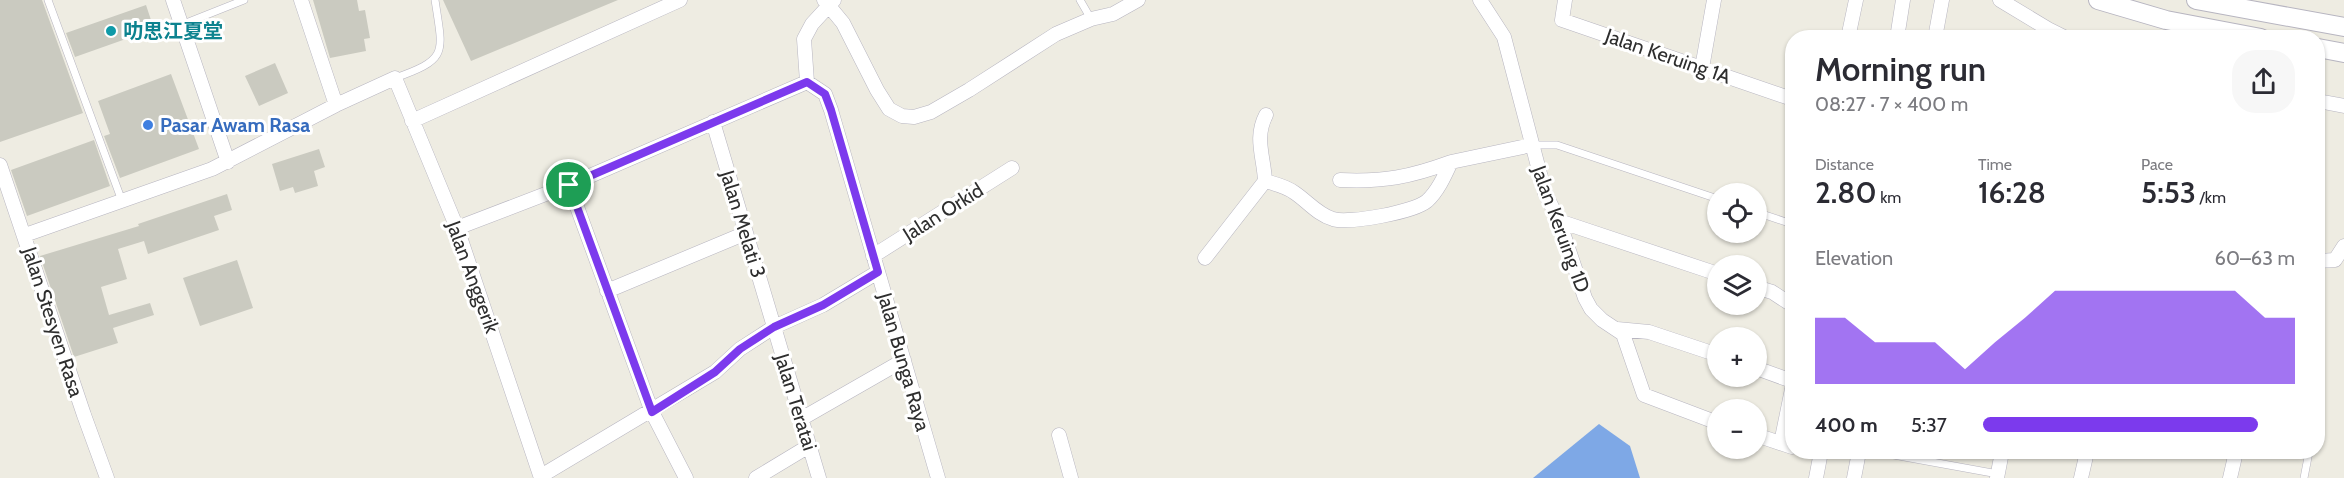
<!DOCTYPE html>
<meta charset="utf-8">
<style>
body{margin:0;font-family:Cabin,"Noto Sans SC",sans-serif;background:#f7f7f7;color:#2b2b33;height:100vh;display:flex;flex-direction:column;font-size:22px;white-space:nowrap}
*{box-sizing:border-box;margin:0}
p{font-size:20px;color:#7c7c81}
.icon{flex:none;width:33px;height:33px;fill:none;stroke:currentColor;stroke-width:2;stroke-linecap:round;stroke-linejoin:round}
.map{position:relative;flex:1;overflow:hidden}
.sheet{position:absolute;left:1785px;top:30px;width:540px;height:429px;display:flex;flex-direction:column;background:#fff;border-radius:24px;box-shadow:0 2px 4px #0004}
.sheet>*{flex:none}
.fabs{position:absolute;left:1707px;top:183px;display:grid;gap:12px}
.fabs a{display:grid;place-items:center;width:60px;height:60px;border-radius:50%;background:#fff;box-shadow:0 2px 4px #0004;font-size:30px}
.pin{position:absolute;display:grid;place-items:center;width:51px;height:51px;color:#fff;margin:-26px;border:3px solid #fff;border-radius:50%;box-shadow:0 2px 6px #0007}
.round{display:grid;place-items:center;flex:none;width:63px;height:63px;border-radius:24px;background:#f7f7f7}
.overview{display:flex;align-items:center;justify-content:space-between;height:102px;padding:0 30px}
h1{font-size:33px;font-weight:600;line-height:45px}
.stats{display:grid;grid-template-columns:repeat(3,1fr);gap:9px;height:102px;padding:6px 30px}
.stats div{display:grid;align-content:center}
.stats b{font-size:30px;font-weight:600}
.stats small{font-size:16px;font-weight:400}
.stats p{font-size:16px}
.chart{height:168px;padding:12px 30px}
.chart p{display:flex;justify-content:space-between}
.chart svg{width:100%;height:108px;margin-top:6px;fill:#7c3aed;opacity:.7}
ul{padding:0 30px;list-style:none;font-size:20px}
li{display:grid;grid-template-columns:96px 72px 1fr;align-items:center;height:45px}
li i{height:15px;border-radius:8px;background:#7c3aed}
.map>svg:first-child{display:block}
.water{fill:#7ea8e6}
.building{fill:#cacac0}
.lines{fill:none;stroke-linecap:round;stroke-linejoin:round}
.lane-casing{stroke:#b7b5c0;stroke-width:8}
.street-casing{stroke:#b7b5c0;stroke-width:15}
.secondary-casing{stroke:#b7b5c0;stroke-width:20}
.lane{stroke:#fff;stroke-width:7}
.street{stroke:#fff;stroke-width:14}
.secondary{stroke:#fff;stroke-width:18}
.route-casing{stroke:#fff;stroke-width:12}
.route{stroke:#7c3aed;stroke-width:8}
.culture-dot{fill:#0f9aa8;stroke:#fff;stroke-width:2}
.shop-dot{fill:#3f7fe0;stroke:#fff;stroke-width:2}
.labels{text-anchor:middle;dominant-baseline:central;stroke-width:6;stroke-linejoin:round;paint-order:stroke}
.culture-label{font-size:20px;font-weight:bold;fill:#0d838f;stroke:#fff;text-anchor:start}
.street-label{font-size:20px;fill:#2e2e2e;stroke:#fff}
.shop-label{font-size:20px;font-weight:bold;fill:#366cbe;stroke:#fff;text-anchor:start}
</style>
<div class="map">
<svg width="2344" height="478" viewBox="0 0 2344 478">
<rect width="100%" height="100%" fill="#eeece2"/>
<!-- water -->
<path class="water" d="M1599,424L1630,446L1640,478H1533Z"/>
<!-- building -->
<path class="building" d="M0,0H42L83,113L0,142Z
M313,0H357L359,11L365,10L370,38L364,39L366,51L330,58Z
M443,0H618L471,61Z
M146,5L154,29L75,57L66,33Z
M275,63L288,93L259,106L245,76Z
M171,74L199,149L120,178L104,136L110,134L98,101Z
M94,140L110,186L27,216L11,170Z
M319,149L325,167L314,171L318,186L295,193L293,187L280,191L272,164Z
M227,194L232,210L214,216L219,230L148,254L144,241L118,249L127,279L101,287L109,315L150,303L154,315L113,328L118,343L74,357L40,256L139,226L138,224Z
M237,260L253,308L200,326L183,278Z"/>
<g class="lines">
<defs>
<path id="lane" d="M48,0L122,201
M1080,0L1091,19
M181,25L244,0
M395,78C449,59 443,53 435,0
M1532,145H1557L1718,199
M1756,212L1792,224
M1877,452L1998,474
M2304,478L2309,452"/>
<path id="street" d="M173,0L228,162
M301,0L336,105
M824,0L843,23L877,90L889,109L902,116L914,117L931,112L969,90L1056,34L1091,19L1113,14L1138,0
M1480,0L1504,37L1545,193L1559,221L1585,298L1591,309L1602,320L1623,334L1644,395L1718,423
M1565,0L1562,20L1792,99
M2000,0L2048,29L2066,38
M1848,38L1856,0
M1897,38L1903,0
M1935,38L1942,0
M1702,68L1714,0
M807,82L825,94L831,110L938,478
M807,82L804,39L812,24L834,0
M2318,101L2344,106
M412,121L680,0
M713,122L819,478
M0,165L84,415L107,478
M1340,180C1384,182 1410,177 1451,162
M1265,181C1275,184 1286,186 1295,193C1307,201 1318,215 1333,219C1349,224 1414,212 1427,201C1438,191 1445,175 1451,162L1532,145
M569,185L652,412L686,478
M1559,221L1718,274
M457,228L569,185L807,82
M25,235L212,169L336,105L395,78L457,228L541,478
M873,256L1012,168
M1205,258L1265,181C1264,157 1254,138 1266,115
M2318,261L2335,260L2344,246
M1756,287L1772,292L1792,305
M607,291L746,233
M1617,329L1649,332L1718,355
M1756,368L1792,381
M801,419L904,360
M1059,435L1071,478
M1756,435L1792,447
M1781,443L1792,389
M541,476L715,372L740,349L774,327L823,305L878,272
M756,478L809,446
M1816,478L1821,452
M1854,478L1859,452
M1997,478L2002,452
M2081,478L2087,452
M2230,478L2236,452"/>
<path id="secondary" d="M2098,0L2166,20L2261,38
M2196,0L2344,27
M2318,48L2344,53"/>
</defs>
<!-- lane casing -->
<use href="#lane" class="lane-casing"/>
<!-- street casing -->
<use href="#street" class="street-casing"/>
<!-- secondary casing -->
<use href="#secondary" class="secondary-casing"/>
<!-- lane -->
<use href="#lane" class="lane"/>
<!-- street -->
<use href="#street" class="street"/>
<!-- secondary -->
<use href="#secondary" class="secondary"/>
</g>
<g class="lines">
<defs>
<path id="route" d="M807,82L825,94L831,110L878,272L823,305L774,327L740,349L715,372L652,412L569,185Z"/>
</defs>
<!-- route casing -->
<use href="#route" class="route-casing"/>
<!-- route -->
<use href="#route" class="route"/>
</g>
<!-- markers -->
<circle class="culture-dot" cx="111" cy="31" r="6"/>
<circle class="shop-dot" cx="148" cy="125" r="6"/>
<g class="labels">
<!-- culture labels -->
<g class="culture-label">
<text x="123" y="31">叻思江夏堂</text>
</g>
<!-- street labels -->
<g class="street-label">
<text transform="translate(1668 56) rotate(19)">Jalan Keruing 1A</text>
<text transform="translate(943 212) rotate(-32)">Jalan Orkid</text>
<text transform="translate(743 224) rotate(73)">Jalan Melati 3</text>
<text transform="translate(1561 229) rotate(70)">Jalan Keruing 1D</text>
<text transform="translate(473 277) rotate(70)">Jalan Anggerik</text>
<text transform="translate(53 322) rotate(72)">Jalan Stesyen Rasa</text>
<text transform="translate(904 362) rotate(74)">Jalan Bunga Raya</text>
<text transform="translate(796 402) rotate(73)">Jalan Teratai</text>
</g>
<!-- shop labels -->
<g class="shop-label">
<text x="160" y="125">Pasar Awam Rasa</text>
</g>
</g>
</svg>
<div class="fabs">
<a><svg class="icon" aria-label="locate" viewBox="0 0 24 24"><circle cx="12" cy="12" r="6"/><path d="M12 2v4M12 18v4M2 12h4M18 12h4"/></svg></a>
<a><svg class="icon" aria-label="layers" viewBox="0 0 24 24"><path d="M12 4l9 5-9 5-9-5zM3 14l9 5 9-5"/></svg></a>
<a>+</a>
<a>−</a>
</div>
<div class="pin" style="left:569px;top:185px;background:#1e9e55"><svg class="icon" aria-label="arrive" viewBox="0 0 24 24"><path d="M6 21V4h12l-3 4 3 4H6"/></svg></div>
<section class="sheet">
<div class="overview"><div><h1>Morning run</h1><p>08:27 · 7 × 400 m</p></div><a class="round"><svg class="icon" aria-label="share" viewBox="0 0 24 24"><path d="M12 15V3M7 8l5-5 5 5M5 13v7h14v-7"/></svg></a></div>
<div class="stats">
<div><p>Distance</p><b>2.80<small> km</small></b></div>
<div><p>Time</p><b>16:28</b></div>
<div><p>Pace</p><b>5:53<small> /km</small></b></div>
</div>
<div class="chart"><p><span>Elevation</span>60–63 m</p>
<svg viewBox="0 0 160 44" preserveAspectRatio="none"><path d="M0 44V17L10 17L20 27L30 27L40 27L50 38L60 27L70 17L80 6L90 6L100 6L110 6L120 6L130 6L140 6L150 17L160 17V44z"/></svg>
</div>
<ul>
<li><b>400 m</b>5:37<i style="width:88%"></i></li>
</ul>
</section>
</div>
